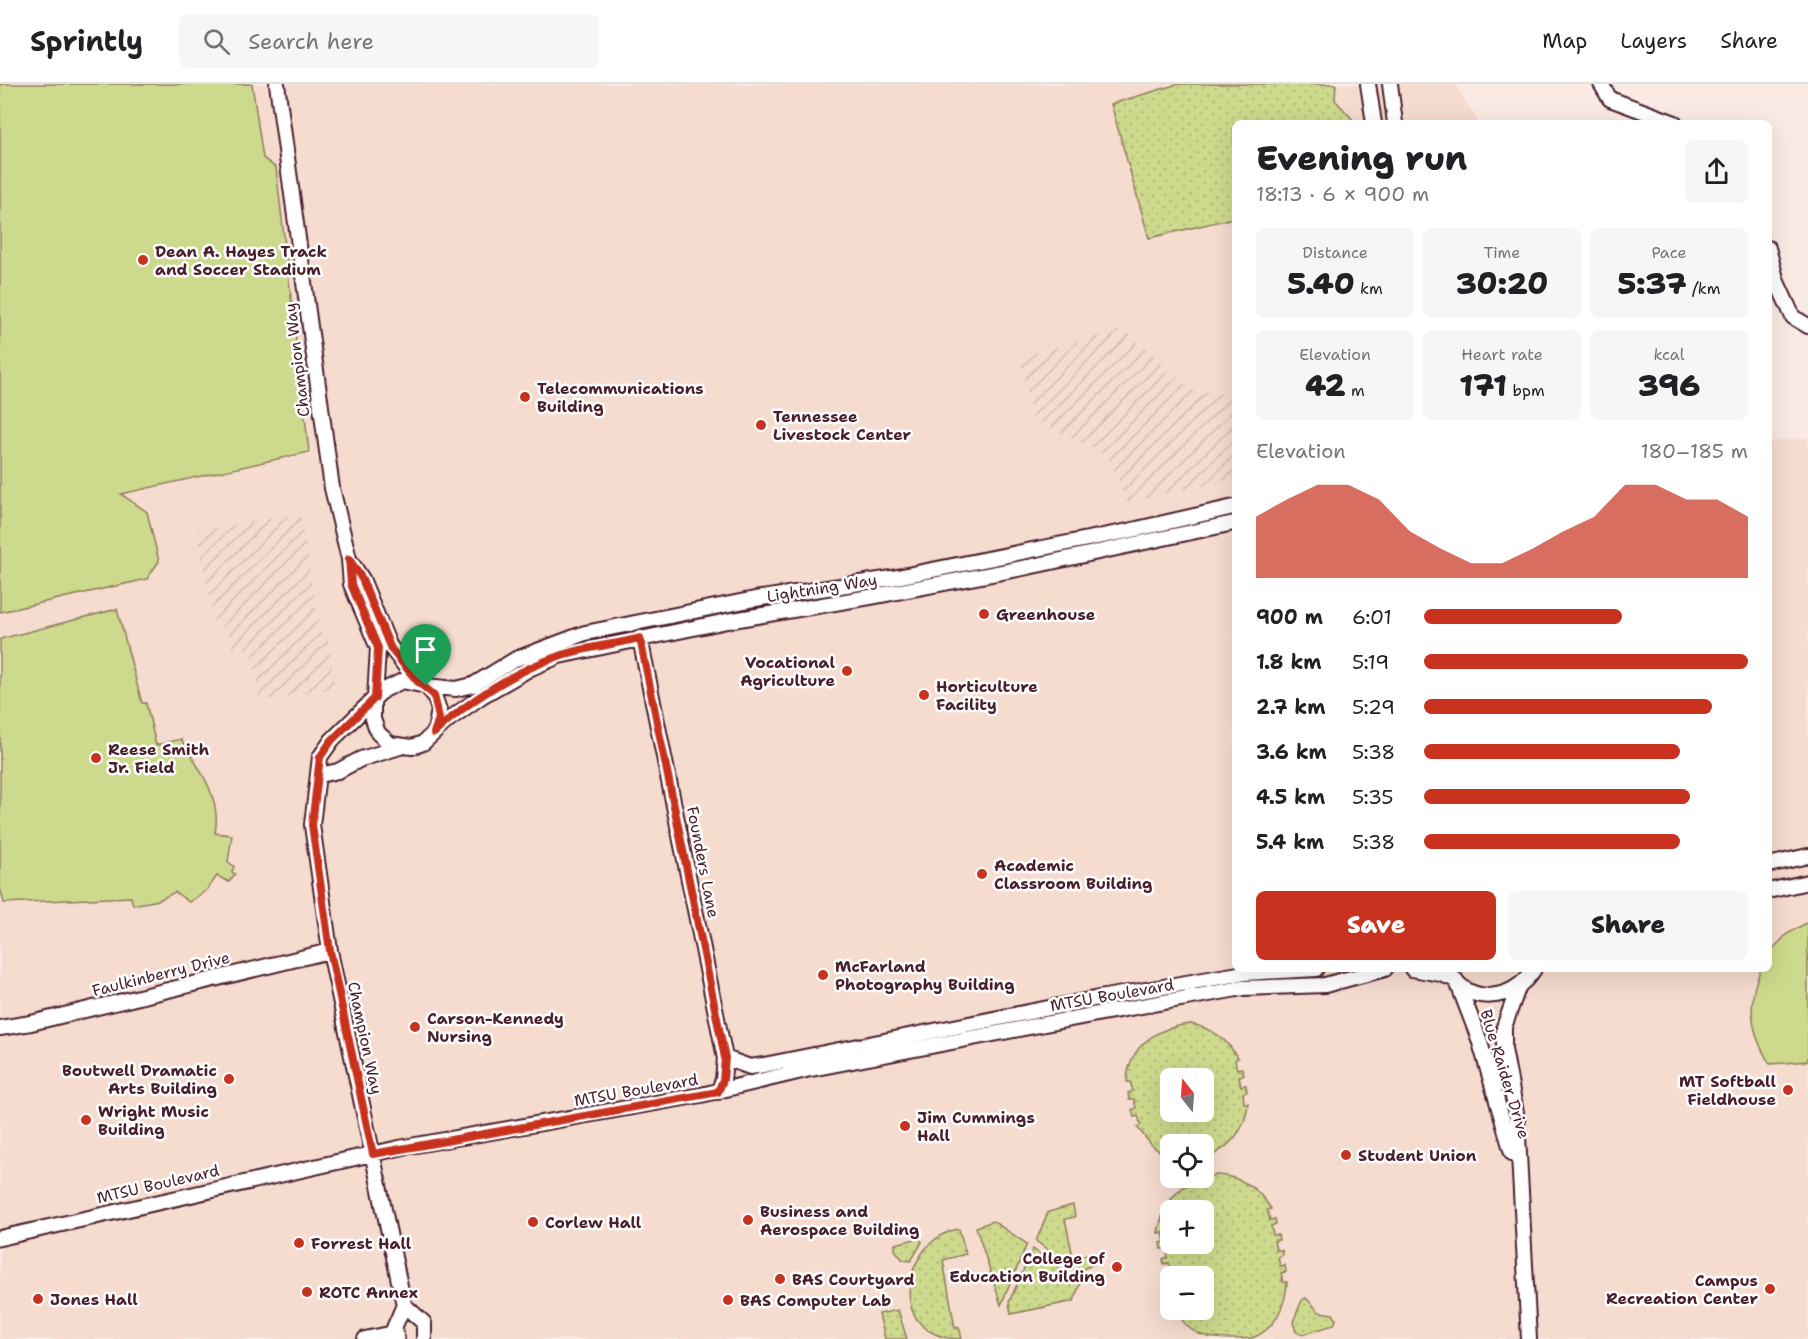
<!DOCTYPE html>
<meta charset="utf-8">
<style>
body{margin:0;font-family:"Shantell Sans",sans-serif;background:#f6f6f6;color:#202124;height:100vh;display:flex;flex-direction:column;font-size:22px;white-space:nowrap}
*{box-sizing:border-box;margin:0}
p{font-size:20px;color:#757577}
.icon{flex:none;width:33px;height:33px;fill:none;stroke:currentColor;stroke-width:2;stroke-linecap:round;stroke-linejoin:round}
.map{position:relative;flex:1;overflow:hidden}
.details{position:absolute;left:1232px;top:36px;width:540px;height:852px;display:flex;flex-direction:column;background:#fff;border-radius:9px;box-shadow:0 6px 24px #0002}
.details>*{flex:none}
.needle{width:39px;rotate:343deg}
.controls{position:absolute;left:1160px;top:984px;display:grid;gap:12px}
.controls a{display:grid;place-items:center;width:54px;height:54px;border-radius:9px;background:#fff;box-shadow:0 6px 24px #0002;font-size:30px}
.pin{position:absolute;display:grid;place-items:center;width:51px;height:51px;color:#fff;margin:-62px -26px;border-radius:50% 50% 50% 0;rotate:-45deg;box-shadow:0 0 6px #0007}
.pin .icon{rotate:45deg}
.round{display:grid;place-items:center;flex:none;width:63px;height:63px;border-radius:9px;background:#f6f6f6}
.headline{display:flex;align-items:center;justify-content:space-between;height:102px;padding:0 24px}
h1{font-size:33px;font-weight:800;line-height:45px}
.metrics{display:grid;grid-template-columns:repeat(3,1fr);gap:9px;height:102px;padding:6px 24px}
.metrics div{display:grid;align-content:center;border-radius:9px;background:#f6f6f6;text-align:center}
.metrics b{font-size:30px;font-weight:800}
.metrics small{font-size:16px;font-weight:400}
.metrics p{font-size:16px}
.chart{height:168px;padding:12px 24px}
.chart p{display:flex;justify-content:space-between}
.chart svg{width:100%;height:108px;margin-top:6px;fill:#c8321e;opacity:.7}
.action{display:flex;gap:12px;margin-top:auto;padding:12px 24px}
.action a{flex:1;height:69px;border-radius:9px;background:#c8321e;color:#fff;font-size:24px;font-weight:800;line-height:69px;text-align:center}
.action a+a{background:#f6f6f6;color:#202124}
ul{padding:0 24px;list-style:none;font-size:20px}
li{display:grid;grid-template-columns:96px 72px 1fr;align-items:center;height:45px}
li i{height:15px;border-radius:8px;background:#c8321e}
header{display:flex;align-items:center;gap:36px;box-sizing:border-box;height:84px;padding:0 30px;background:#fff;border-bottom:2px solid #e0e0e0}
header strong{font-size:28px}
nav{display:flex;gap:33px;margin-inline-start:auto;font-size:21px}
.search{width:420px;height:54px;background:#f6f6f6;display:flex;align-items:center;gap:15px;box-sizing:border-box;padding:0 21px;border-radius:9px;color:#757577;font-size:22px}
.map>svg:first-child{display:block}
.built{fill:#f6dbcf;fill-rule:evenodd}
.industrial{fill:url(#industrial-furrows)}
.grass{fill:url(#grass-dots);stroke:#8c7c5c;stroke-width:1.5;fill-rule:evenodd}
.pitch{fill:#cdd98c;stroke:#8c7c5c;stroke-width:1.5}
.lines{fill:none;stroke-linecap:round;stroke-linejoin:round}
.street-casing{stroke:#4a1f2b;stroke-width:18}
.street{stroke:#fff;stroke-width:14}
.route-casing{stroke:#fff;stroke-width:12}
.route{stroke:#c8321e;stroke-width:8}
.poi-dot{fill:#c8321e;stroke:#fff;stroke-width:2}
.labels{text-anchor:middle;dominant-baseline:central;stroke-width:5;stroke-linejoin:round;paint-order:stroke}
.poi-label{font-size:16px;font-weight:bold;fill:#4a1f2b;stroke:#fff;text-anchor:start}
.street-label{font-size:16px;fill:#4a1f2b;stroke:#fff}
</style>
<header>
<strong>Sprintly</strong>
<div class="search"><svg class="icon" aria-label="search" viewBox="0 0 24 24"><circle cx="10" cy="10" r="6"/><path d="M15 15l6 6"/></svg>Search here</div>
<nav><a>Map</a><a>Layers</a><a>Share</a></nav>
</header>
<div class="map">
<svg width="1808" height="1255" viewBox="0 0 1808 1255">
<defs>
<pattern id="industrial-furrows" width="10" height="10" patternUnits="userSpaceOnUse" patternTransform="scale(1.5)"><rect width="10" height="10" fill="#f6dbcf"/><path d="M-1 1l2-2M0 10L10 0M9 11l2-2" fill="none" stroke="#d4bcb2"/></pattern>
<pattern id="grass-dots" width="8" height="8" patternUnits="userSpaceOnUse" patternTransform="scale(1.5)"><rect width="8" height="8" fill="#cdd98c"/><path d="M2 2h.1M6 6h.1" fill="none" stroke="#b2ba79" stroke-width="1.8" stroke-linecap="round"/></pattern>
</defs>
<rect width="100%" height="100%" fill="#faeae3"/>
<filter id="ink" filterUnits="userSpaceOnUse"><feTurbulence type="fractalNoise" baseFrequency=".0167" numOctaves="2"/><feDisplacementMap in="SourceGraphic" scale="12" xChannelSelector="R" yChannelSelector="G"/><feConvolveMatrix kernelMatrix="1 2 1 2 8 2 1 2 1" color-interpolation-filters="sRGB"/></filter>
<g filter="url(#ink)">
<!-- built -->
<path class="built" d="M0,0H1455L1479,39H1234V885H1768L1769,358L1808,354V1255H0ZM1170,994H1203V1028H1170ZM1170,1060H1203V1094H1170ZM1170,1126H1203V1160H1170ZM1170,1192H1203V1226H1170Z"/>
<!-- industrial -->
<path class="industrial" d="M1124,245L1192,306L1234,311V395L1127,418L1108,372L1032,334L1020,273Z
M300,430L320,545L322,551L327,550L335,604L260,617L251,563L233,568L228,544L214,540L197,447Z"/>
<!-- grass -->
<path class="grass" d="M1178,0H1336L1335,16L1356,39H1234V134L1149,154L1111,20Z
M1191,940C1213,945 1226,954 1238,974L1235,976L1237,985L1242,984L1244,991L1239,992L1241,1002L1246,1001L1247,1008L1243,1009L1244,1019H1248C1246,1048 1229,1065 1203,1076V1060H1170V1074L1152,1062L1137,1043L1141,1041L1138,1032L1134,1033L1132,1026L1136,1024L1134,1015H1129L1128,1009L1133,1007L1130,998H1127C1128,961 1158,943 1191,940ZM1170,994H1203V1028H1170Z
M1216,1091C1240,1092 1258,1103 1271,1125L1267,1126L1270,1136L1275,1135L1276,1140L1271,1142L1273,1151H1278L1279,1156L1274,1157L1276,1166H1282V1171L1278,1173L1280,1182L1285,1181L1286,1188L1281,1189L1283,1198H1287C1286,1221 1275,1246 1252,1254C1245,1255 1236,1255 1229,1255C1204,1255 1187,1249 1176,1226H1203V1192H1170L1168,1196L1167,1191L1171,1189L1169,1179L1164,1180L1163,1175L1168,1173L1166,1164L1161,1165L1160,1159L1165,1158L1163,1148L1158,1149C1164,1115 1182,1096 1216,1091ZM1170,1126H1203V1160H1170Z
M1073,1121L1075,1133L1065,1135L1073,1173L1094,1169L1096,1179L1077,1188L1036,1157L1048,1128Z
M993,1137L1027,1160L1001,1221L976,1143Z
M959,1145L966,1170L943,1176L955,1244L959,1243L962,1255C882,1255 903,1154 959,1145Z
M919,1154L922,1158L911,1177L903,1176L895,1166V1160Z
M1033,1165L1080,1199L1074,1217L1011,1230L1009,1218Z
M1306,1214L1319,1228L1333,1230L1336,1235L1334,1241L1304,1250L1296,1248L1293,1238L1302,1216Z
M898,1226L907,1255H885L879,1230Z"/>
<!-- pitch -->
<path class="pitch" d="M0,0H252L263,74L276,84L309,368L121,410L147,428L159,477L147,495L0,528Z
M117,525L142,619H146L156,661L181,655C199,685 222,713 215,749L232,751L228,778L234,782L232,788L235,790L229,798L217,792L207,806L189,818L175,808L159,816L133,821L131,813L4,819L0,802V555Z
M1808,838V977L1770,980C1751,950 1746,918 1761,885H1768L1769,869L1787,850Z"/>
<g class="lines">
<defs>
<path id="street" d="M277,0L332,404L349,475L351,500L378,564L375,614
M1368,0L1374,39
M1390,0L1395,39
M1601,0L1610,15L1675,39
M1768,164L1777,198L1793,233L1808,242
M351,478L362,495L389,561L418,599
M640,554L725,974L723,996L718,1008
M426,602L456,605L473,601L516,575L585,549L755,515L892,494L1128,447L1234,423
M373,617V635L378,649L390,660L412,663L423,659L448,636L482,612L531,584L559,572L727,537L870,513L1028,483L1234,439
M320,691L338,687L361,675L400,663
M1768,781L1808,772
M1768,807L1808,798
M1412,885L1441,890L1456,896
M1448,885C1466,923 1514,918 1534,885
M1458,900L1479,955L1512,1069
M1518,904L1504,943V965L1517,1034L1529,1255
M0,944L31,939L330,867
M725,974L750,983L764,981L1099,914L1244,889L1316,885
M0,1154L399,1064L701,1011L806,986L1102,929L1243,904L1325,901L1385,885
M404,1221L330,867L312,741L320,673L332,656L382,607L402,597L426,602L434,611L439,626L435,647
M404,1221L424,1239V1255
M365,1255L394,1249
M397,1255L394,1244L404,1221"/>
</defs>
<!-- street casing -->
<use href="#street" class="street-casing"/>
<!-- street -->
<use href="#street" class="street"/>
</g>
</g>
<g class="lines" filter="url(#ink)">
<defs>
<path id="route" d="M349,475L362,495L391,565L418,598L434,611L439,634L434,649C468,617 515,587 559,572C585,563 613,561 640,554L725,974L723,996L718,1008L373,1070L330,867L312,741L320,673L332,656L375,614L378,564L351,500Z"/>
</defs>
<!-- route casing -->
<use href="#route" class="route-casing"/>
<!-- route -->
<use href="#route" class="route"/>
</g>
<!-- markers -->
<g class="poi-dot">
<circle cx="143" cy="176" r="6"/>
<circle cx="525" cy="313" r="6"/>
<circle cx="761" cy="341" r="6"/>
<circle cx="984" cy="530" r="6"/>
<circle cx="847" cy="587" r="6"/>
<circle cx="924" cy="611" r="6"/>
<circle cx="96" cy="674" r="6"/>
<circle cx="982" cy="790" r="6"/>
<circle cx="823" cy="891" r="6"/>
<circle cx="415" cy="943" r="6"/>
<circle cx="229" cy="995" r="6"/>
<circle cx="1788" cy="1006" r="6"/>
<circle cx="86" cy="1036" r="6"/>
<circle cx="905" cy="1042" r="6"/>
<circle cx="1346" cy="1071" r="6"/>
<circle cx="748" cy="1136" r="6"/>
<circle cx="533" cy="1138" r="6"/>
<circle cx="299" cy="1159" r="6"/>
<circle cx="1117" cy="1183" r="6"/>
<circle cx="780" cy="1195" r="6"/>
<circle cx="1770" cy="1205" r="6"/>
<circle cx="307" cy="1208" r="6"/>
<circle cx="38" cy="1215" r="6"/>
<circle cx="728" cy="1216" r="6"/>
</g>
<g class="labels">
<!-- poi labels -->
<g class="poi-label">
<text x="155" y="167">Dean A. Hayes Track<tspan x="155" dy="18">and Soccer Stadium</tspan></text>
<text x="537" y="304">Telecommunications<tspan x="537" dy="18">Building</tspan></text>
<text x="773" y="332">Tennessee<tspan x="773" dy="18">Livestock Center</tspan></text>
<text x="996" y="530">Greenhouse</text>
<text x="835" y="578" text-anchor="end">Vocational<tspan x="835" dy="18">Agriculture</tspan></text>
<text x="936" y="602">Horticulture<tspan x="936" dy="18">Facility</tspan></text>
<text x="108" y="665">Reese Smith<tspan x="108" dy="18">Jr. Field</tspan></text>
<text x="994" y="781">Academic<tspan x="994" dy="18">Classroom Building</tspan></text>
<text x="835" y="882">McFarland<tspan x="835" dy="18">Photography Building</tspan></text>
<text x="427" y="934">Carson-Kennedy<tspan x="427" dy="18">Nursing</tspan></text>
<text x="217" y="986" text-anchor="end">Boutwell Dramatic<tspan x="217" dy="18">Arts Building</tspan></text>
<text x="1776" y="997" text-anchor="end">MT Softball<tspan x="1776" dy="18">Fieldhouse</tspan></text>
<text x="98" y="1027">Wright Music<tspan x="98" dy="18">Building</tspan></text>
<text x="917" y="1033">Jim Cummings<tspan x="917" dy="18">Hall</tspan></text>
<text x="1358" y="1071">Student Union</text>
<text x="760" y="1127">Business and<tspan x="760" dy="18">Aerospace Building</tspan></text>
<text x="545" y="1138">Corlew Hall</text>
<text x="311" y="1159">Forrest Hall</text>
<text x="1105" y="1174" text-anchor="end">College of<tspan x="1105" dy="18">Education Building</tspan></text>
<text x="792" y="1195">BAS Courtyard</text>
<text x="1758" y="1196" text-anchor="end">Campus<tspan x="1758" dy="18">Recreation Center</tspan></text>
<text x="319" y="1208">ROTC Annex</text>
<text x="50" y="1215">Jones Hall</text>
<text x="740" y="1216">BAS Computer Lab</text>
</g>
<!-- street labels -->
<g class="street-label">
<text transform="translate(297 276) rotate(-97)">Champion Way</text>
<text transform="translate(822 504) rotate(-9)">Lightning Way</text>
<text transform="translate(703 778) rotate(79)">Founders Lane</text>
<text transform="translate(161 890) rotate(-14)">Faulkinberry Drive</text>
<text transform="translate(1112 911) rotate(-10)">MTSU Boulevard</text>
<text transform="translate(365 954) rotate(78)">Champion Way</text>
<text transform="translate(1505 990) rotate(73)">Blue Raider Drive</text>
<text transform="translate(636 1006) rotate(-10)">MTSU Boulevard</text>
<text transform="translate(158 1100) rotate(-13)">MTSU Boulevard</text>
</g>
</g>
</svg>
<div class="controls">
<a><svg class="needle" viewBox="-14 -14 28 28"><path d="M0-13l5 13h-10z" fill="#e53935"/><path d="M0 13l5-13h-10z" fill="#757577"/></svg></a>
<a><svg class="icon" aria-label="locate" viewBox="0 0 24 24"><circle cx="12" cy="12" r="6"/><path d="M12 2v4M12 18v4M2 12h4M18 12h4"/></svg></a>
<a>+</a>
<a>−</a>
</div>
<div class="pin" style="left:426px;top:602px;background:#1e9e55"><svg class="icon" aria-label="arrive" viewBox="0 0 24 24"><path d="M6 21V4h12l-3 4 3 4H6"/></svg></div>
<section class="details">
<div class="headline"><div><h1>Evening run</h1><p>18:13 · 6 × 900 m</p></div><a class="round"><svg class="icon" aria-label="share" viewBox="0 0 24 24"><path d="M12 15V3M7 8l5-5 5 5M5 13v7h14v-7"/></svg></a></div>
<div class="metrics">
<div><p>Distance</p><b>5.40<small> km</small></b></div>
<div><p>Time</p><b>30:20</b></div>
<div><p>Pace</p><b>5:37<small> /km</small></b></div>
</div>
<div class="metrics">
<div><p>Elevation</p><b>42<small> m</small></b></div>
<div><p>Heart rate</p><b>171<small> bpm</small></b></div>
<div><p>kcal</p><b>396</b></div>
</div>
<div class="chart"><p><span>Elevation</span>180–185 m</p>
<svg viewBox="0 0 160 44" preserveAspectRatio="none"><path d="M0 44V19L10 12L20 6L30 6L40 12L50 25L60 32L70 38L80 38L90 32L100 25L110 19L120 6L130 6L140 12L150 12L160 19V44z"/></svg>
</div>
<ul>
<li><b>900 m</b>6:01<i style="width:61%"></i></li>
<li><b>1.8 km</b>5:19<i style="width:100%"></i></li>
<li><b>2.7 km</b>5:29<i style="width:89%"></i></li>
<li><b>3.6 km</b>5:38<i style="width:79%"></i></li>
<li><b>4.5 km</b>5:35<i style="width:82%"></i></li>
<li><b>5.4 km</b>5:38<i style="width:79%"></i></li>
</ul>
<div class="action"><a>Save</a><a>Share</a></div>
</section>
</div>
